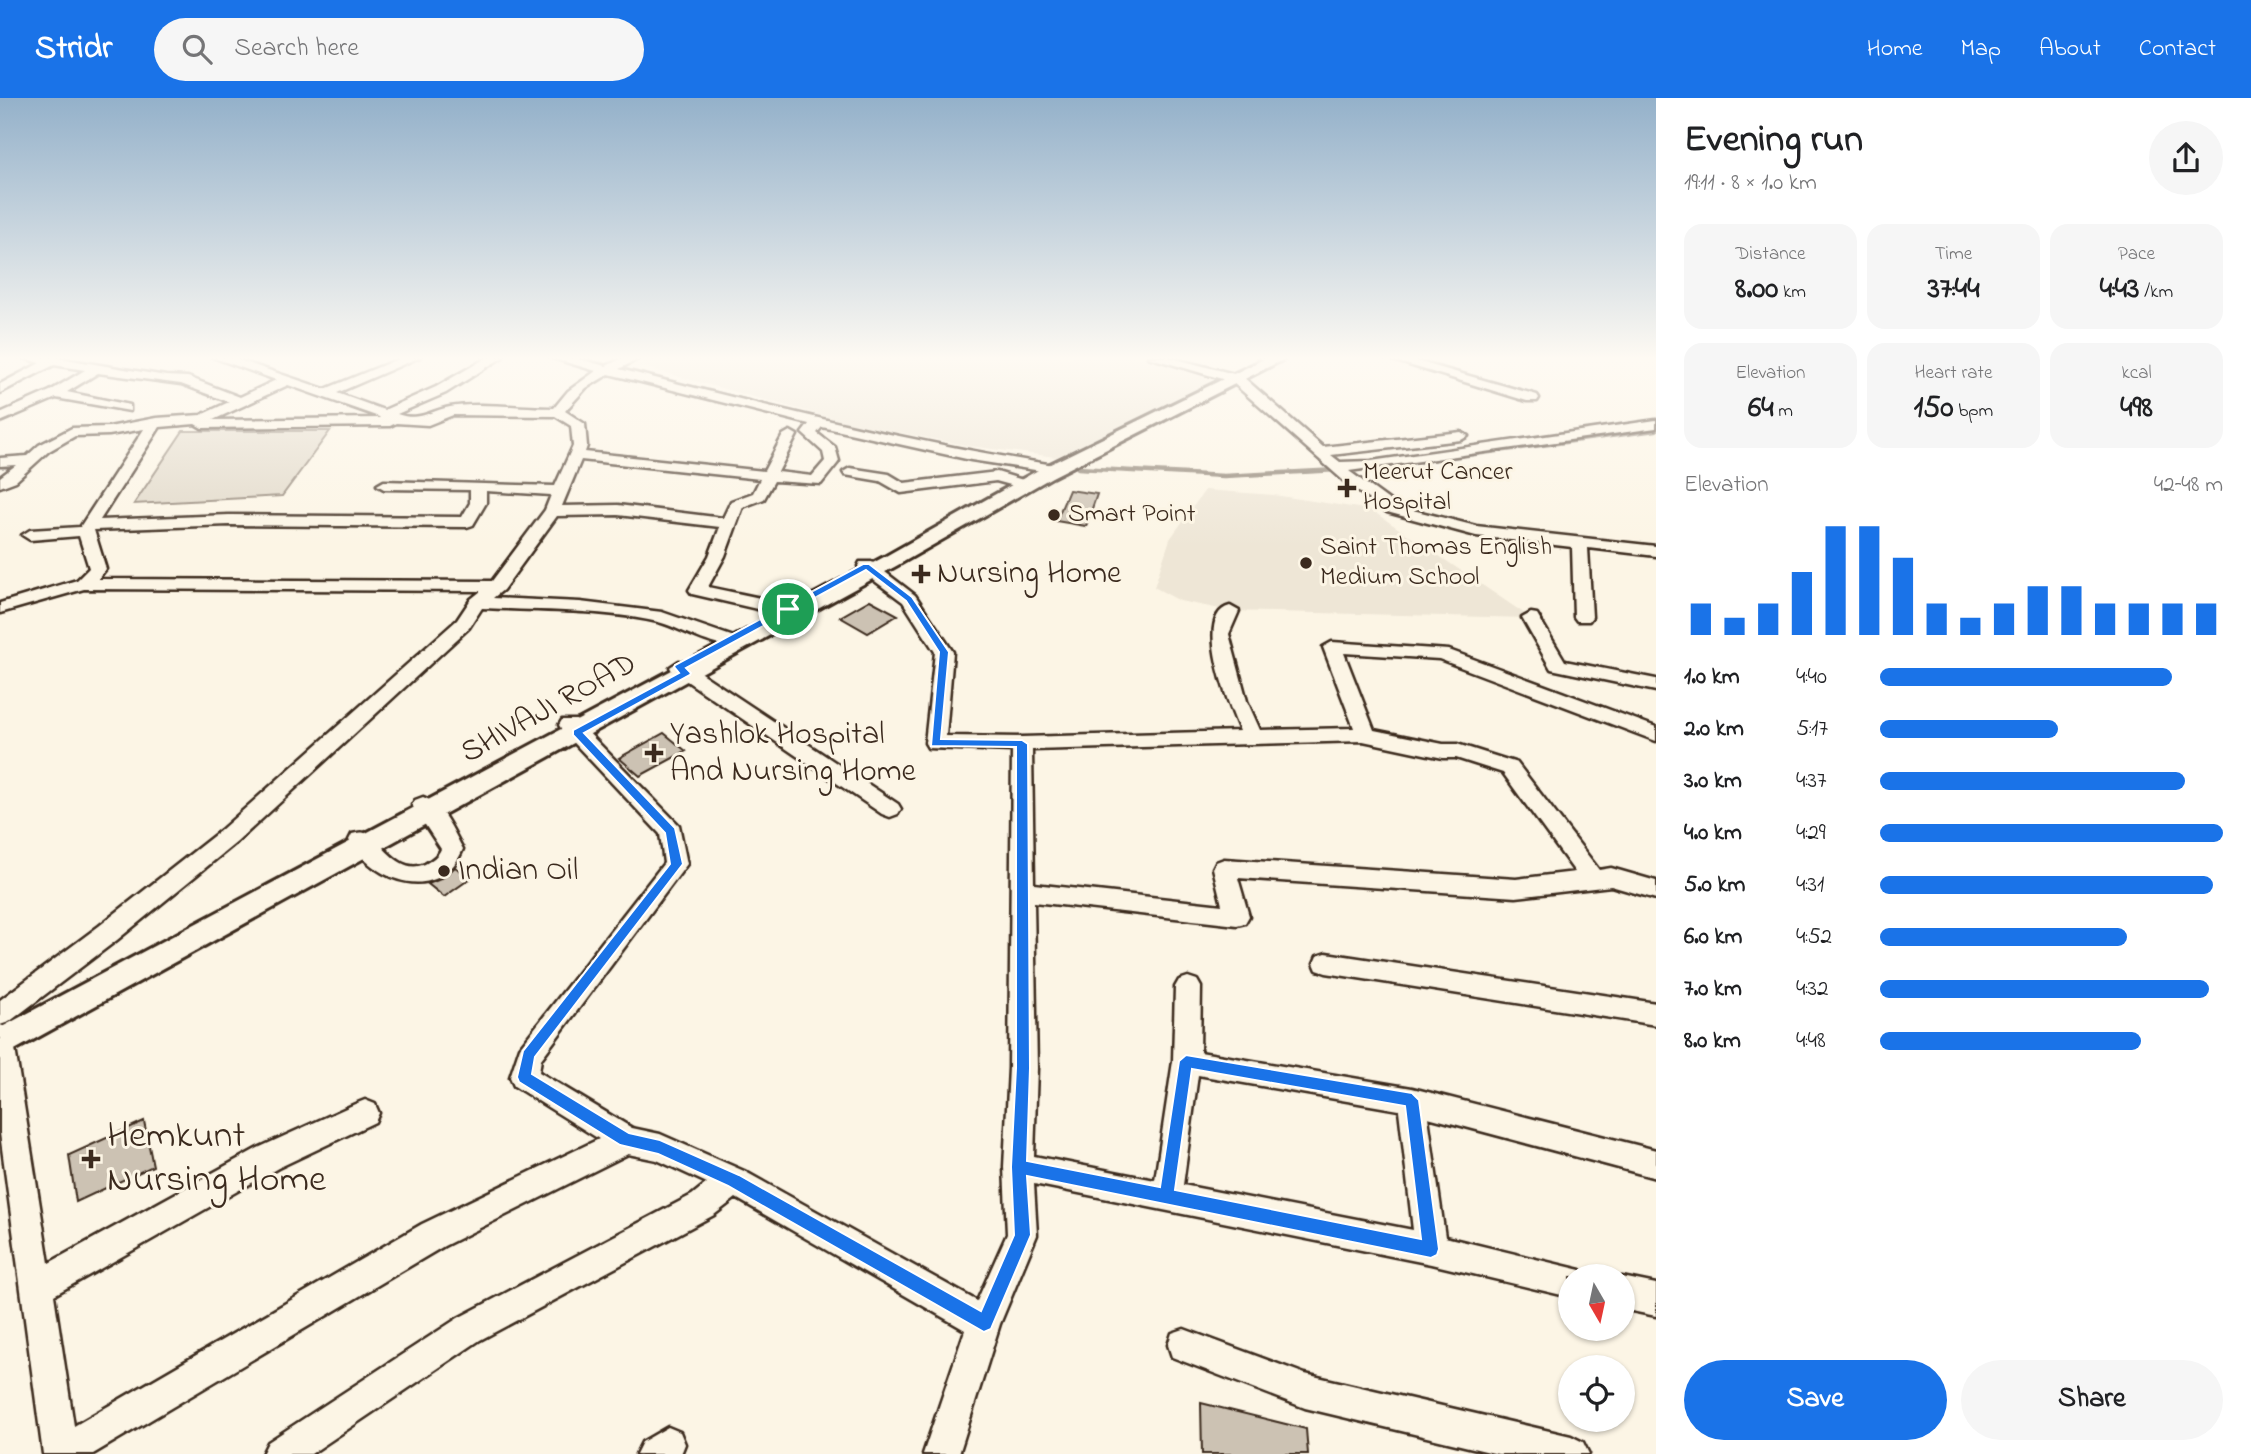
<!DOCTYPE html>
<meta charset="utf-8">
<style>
body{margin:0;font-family:"Indie Flower",sans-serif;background:#f6f6f6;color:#202124;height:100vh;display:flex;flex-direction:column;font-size:26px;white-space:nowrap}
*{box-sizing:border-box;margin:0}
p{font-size:23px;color:#757577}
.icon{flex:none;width:38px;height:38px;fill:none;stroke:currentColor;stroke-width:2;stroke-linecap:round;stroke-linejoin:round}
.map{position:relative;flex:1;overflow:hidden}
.details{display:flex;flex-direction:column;background:#fff;width:595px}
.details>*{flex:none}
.needle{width:46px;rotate:171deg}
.controls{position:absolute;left:1558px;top:1166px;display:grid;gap:14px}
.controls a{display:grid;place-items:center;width:77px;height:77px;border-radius:50%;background:#fff;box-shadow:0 2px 5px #0004;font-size:35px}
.pin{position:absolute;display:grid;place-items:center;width:60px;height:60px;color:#fff;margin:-30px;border:4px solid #fff;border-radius:50%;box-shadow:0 2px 7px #0007}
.round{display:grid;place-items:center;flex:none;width:74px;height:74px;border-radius:37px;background:#f6f6f6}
.head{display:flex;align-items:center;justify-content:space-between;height:119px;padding:0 28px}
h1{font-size:38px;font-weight:700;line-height:52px}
.stats{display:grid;grid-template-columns:repeat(3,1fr);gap:10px;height:119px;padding:7px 28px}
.stats div{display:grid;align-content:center;border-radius:18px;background:#f6f6f6;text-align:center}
.stats b{font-size:30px;font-weight:700}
.stats small{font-size:19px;font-weight:400}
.stats p{font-size:19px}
.chart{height:196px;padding:14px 28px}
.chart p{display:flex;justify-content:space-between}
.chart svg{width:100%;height:126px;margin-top:7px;stroke:#1a73e8;stroke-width:6}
.cta{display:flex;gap:14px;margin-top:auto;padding:14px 28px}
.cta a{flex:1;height:80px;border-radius:42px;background:#1a73e8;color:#fff;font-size:28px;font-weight:700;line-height:80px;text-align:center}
.cta a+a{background:#f6f6f6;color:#202124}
ul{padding:0 28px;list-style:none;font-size:23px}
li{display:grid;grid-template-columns:112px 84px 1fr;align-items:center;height:52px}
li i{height:18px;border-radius:9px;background:#1a73e8}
header{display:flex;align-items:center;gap:42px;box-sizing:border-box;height:98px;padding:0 35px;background:#1a73e8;color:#fff}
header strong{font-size:33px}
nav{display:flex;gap:38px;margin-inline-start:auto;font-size:24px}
.search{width:490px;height:63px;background:#f6f6f6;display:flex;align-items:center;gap:18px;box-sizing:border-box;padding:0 24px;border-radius:38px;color:#757577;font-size:26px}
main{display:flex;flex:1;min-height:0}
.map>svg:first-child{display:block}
.built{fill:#eee6d6}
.green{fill:#e0d8c8;stroke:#8e8173;stroke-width:2}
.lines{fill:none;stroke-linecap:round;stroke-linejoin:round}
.stream{stroke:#85796b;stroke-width:4.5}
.building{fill:#ccc2b3;stroke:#3b2a1e;stroke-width:2}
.minor-casing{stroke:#3b2a1e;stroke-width:5}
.major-casing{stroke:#3b2a1e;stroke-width:6}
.minor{fill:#fcf5e5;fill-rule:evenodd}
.major{fill:#fcf5e5;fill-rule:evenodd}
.route{fill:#1a73e8;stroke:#fff;stroke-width:2;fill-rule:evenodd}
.poi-dot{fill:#3b2a1e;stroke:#fcf5e5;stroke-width:2.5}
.labels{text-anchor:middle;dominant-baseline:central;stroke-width:6;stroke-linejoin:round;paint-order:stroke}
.far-poi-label{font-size:26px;fill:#3b2a1e;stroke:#fcf5e5;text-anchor:start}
.poi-label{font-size:32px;fill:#3b2a1e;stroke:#fcf5e5;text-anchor:start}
.street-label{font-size:32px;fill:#3b2a1e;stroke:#fcf5e5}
.near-poi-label{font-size:38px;fill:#3b2a1e;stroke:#fcf5e5;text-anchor:start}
</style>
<header>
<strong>Stridr</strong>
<div class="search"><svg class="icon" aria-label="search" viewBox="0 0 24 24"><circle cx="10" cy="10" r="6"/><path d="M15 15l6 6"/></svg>Search here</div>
<nav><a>Home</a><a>Map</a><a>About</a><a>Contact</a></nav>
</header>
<main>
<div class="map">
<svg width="1656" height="1356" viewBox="0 0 1656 1356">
<rect width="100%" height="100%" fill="#fcf5e5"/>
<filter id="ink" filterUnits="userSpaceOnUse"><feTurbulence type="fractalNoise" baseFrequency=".0143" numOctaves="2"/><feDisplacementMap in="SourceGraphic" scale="14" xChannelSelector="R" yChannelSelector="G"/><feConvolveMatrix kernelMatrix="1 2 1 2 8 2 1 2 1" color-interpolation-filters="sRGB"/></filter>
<g filter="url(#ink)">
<!-- built -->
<path class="built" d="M657,259H1183L1229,277L1056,359L969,348L846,324L636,267Z
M1205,392L1274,397L1371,412L1531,520L1230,513L1180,503L1154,489L1170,441Z"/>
<!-- green -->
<path class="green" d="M183,333H330L282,398L134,406Z"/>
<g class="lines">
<!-- stream -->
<path class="stream" d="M574,259L764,307
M1078,370L1224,378L1338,372
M1353,372L1656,332"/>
</g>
<!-- building -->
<path class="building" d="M1069,392L1097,396L1086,428L1056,423Z
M870,502L898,517L868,535L840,519Z
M664,635L686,653L640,678L619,660Z
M455,769L471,780L444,799L428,786L441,781Z
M144,1023L153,1068L76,1104L69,1057Z
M1201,1305L1306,1331L1308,1356H1202Z"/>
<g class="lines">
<defs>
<path id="minor" d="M21,259H53L166,278L188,279L240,299L276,282L212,259H230L325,291L403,259H420L337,295L384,312L436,289L488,259H503L446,295L397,316C420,324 429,313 450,309C476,304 525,310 554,310L568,293L596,273L549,259H570L606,268L625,259H642L619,271C763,307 907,344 1054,367L1061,371L1054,375L971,362L822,329L817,335L835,349L839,363L837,366L821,386L774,383L764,401L743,409L725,458L708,489L794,507L805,515L796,520L692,496L689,492L709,458L720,429L618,417L557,418L503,492L493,500L580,504L662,514L734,539L737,543L734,547C715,552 679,529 658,524C602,511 540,513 482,510L469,530L237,744L117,842L9,924L0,927L9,930L13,938L49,1165L258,1050L355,1006L365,1002L375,1006L379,1015L375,1024L278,1070L54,1197L74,1328L422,1126L599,1041L514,988L510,979L520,949L664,765L660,736L562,632L559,627L562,622H576L679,727L687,766L541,961L539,974L632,1030L660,1036L744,1073L977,1203L1007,1136L1004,1069L1009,970L1012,653L928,650L925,645L935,554L903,504L860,472L858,468L860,464H872L915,497L953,554L946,638L1022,639L1240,633C1230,610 1192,517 1230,508L1239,513L1229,536L1247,603L1260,632L1354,630L1323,549L1332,544L1449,552L1656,629V643L1439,561L1344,555L1374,632L1443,646H1457L1517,665L1599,772L1611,770L1656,783V801L1611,788L1516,799L1238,780L1249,818L1245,825L1237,827L1034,804L1037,970L1034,1058L1155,1082L1173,963L1175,889L1179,882L1188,879L1197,882L1201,889L1200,954L1412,990L1656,1052V1080L1428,1019L1445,1139L1581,1172L1584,1178H1570V1199L1431,1166L1034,1086L1037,1137L1000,1226L959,1356H923L965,1232L736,1100L714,1117L480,1242L311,1356H262L268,1344L458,1220L692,1097L707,1085L657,1062L628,1056L444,1148L93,1356H43L0,1035V902L99,828L221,732L457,522L471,501L481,493L84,491L0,515V505L77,482L89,470L79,438L30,442L22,437L30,432L80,429L144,331L109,337L75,338L49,353L16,383L0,389V379L16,367L0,368V360L27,358L39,347L72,330L109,329L156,320L201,317L229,304L181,286L98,275L67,294L130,307V313L56,300L0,324V315L50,293L85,272L54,267L0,295V286L40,265ZM609,276L809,326L802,335L823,354L825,363L812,378L778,374L797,337L790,333L783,337L764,373L585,354L587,348L585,326L565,313L586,290ZM288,287L379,319L380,320L213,322ZM453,317L555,318L571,328L573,348L555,388L384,383L377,387L384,391L470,392V405L462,419L229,417L100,422L160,329L195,326L202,330L390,328L396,325L428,327ZM581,362L760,381L753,395L731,403L723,420L618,407L562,408ZM486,393L551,397L545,412L492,483L98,481L106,471L94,432L229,427L467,429L473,427L486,405ZM1363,643L1443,660H1456L1503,675L1575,774L1516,781L1224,761L1216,764L1213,770L1222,807L1034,786L1032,652ZM1198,977L1399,1012L1413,1132L1183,1087Z
M1148,259H1168L1242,278L1323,349L1461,334L1468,338L1461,342L1331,357L1340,364L1371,363L1656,322V330L1349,373L1397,408L1476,428L1656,448V458L1588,450L1592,519L1589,523H1577L1574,519L1572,449L1476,438L1387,414L1345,384L1232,284Z
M1259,259H1272L1273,260L1267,264Z
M1383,259H1402L1537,297L1539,300L1537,303H1527Z
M850,370L889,376L904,385L997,374L1023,382L1025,385L1018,389L996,383L901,395L880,383L845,377L843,374Z
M1531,515L1537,516L1565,563L1656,581V593L1551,571L1522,520Z
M679,563L686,565L898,706L901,711L898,716L890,719L882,716L672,573L670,569Z
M423,699C442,705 454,735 463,751C440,807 374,785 349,742L352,736C358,735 363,733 368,737C386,748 400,777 425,766C432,762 438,758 441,751L412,707L415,702Z
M1326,855L1656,905V927L1326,875L1317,872L1314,865L1317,858Z
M1622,1179L1656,1186V1218L1622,1211Z
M1184,1231L1305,1276L1571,1338L1583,1344L1589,1356H1498L1305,1310L1172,1259L1168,1247L1172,1235Z
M668,1329L680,1334L685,1346L681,1356H636L642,1344Z"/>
<path id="major" d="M1268,259H1288L1052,379L898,467L0,960V930L884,459L1040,371Z"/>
</defs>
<!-- minor casing -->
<use href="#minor" class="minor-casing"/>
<!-- major casing -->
<use href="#major" class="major-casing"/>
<!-- minor -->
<use href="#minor" class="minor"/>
<!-- major -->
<use href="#major" class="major"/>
</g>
</g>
<!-- sky -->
<linearGradient id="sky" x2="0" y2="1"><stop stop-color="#94b1ca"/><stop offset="0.58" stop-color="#fefaf3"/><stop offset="1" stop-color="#fefaf3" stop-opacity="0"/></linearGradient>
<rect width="1656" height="449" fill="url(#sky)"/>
<!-- route -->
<path class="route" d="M863,466H869L912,499L949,554L941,641L1022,642L1028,646L1030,970L1027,1063L1160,1089L1179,963L1186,957L1412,995L1419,1002L1439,1151L1437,1157L1431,1160L1027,1078L1031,1137L991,1231L984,1234L728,1088L658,1056L620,1047L519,984L517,979L523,953L670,766L665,735L573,637V632L679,575L674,569L675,567ZM866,472L906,503L939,554L931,648L1016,649V970L1011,1069L1014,1137L981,1213L739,1077L660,1042L629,1035L532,976L535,959L683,766L675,730L584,635L690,577L691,575L686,570ZM1192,971L1405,1008L1421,1141L1175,1092Z"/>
<!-- markers -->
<g class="poi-dot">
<path d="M1343.5 379.5h7v7h7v7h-7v7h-7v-7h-7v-7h7z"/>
<circle cx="1054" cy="417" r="7"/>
<circle cx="1306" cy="465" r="7"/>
<path d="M917.5 465.5h7v7h7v7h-7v7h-7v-7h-7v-7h7z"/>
<path d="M650.5 644.5h7v7h7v7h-7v7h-7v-7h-7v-7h7z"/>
<circle cx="444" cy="773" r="7"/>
<path d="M87.5 1050.5h7v7h7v7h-7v7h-7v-7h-7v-7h7z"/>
</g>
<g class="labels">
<!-- far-poi labels -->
<g class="far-poi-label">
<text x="1363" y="375">Meerut Cancer<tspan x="1363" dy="30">Hospital</tspan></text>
<text x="1068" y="417">Smart Point</text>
<text x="1320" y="450">Saint Thomas English<tspan x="1320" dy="30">Medium School</tspan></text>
</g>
<!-- poi labels -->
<g class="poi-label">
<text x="937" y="476">Nursing Home</text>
<text x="670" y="637">Yashlok Hospital<tspan x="670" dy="37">And Nursing Home</tspan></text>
<text x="458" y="773">Indian Oil</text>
</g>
<!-- street labels -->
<g class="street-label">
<text transform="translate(549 611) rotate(-29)">SHIVAJI ROAD</text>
</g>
<!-- near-poi labels -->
<g class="near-poi-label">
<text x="107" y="1039">Hemkunt<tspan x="107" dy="44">Nursing Home</tspan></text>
</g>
</g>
</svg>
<div class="controls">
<a><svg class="needle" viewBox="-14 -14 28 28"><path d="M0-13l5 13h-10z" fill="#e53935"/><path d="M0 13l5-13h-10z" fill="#757577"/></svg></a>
<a><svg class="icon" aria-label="locate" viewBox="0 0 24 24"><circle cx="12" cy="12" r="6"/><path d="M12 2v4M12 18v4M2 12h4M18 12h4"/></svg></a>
</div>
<div class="pin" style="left:788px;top:511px;background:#1e9e55"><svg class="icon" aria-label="arrive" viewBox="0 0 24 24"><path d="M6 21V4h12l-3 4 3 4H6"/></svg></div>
</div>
<section class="details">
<div class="head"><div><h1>Evening run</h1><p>19:11 · 8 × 1.0 km</p></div><a class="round"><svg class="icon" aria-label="share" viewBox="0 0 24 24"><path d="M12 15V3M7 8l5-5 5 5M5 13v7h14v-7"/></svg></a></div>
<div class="stats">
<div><p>Distance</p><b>8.00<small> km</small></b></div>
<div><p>Time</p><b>37:44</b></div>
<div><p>Pace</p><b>4:43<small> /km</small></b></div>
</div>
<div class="stats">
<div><p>Elevation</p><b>64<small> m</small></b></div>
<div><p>Heart rate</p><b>150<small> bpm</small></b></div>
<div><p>kcal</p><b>498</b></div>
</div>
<div class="chart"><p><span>Elevation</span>42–48 m</p>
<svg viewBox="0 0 160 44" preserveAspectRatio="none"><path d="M5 44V33M15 44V38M25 44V33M35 44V22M45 44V6M55 44V6M65 44V17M75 44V33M85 44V38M95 44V33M105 44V27M115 44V27M125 44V33M135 44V33M145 44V33M155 44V33"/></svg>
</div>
<ul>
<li><b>1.0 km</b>4:40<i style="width:85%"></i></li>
<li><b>2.0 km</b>5:17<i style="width:52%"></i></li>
<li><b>3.0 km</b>4:37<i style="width:89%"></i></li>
<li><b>4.0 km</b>4:29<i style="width:100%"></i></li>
<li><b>5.0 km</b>4:31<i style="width:97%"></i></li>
<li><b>6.0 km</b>4:52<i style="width:72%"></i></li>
<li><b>7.0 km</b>4:32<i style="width:96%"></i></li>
<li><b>8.0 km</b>4:48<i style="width:76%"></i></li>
</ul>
<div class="cta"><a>Save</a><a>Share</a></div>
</section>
</main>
